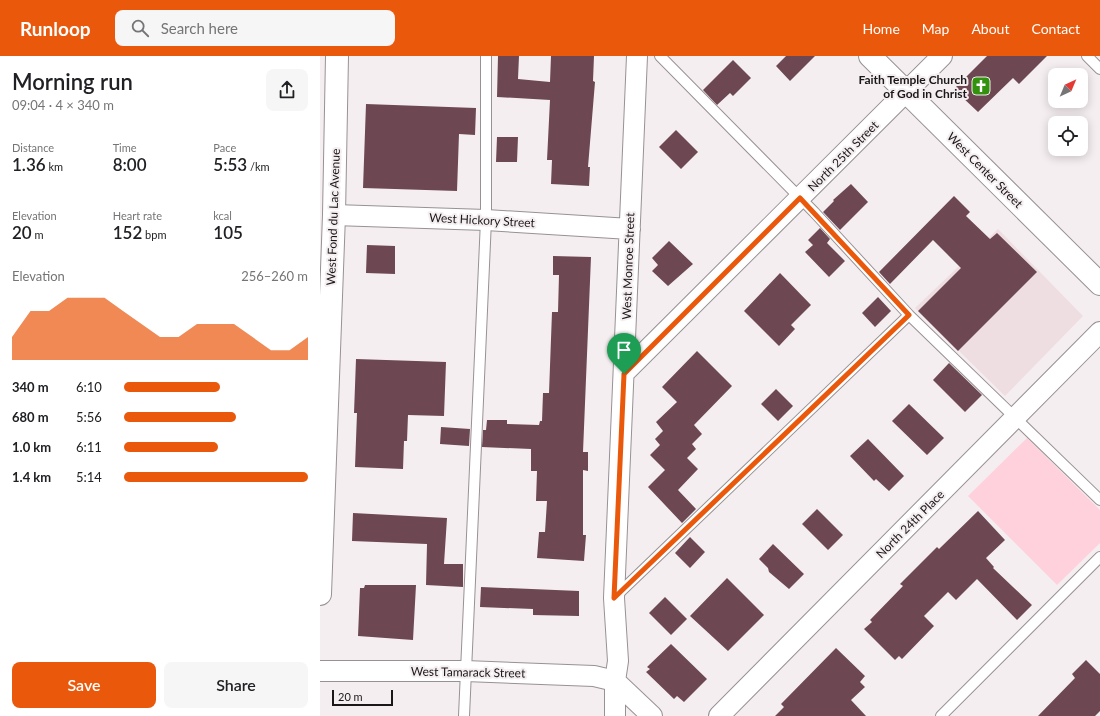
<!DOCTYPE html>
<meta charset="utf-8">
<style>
body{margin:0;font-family:Lato,sans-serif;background:#f6f6f6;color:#202124;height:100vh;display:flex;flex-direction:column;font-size:15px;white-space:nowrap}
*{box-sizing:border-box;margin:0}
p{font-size:13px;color:#757577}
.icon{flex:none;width:22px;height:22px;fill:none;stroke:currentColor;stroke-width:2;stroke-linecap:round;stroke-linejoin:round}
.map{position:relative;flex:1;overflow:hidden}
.sheet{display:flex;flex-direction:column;background:#fff;width:320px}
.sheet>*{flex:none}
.needle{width:26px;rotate:44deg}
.tools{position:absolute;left:728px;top:12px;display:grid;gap:8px}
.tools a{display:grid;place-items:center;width:40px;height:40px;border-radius:8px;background:#fff;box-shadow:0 2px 10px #0003;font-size:20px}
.scale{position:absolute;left:12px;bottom:10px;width:61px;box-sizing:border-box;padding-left:4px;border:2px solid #1a1718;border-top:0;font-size:11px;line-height:14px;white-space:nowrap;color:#1a1718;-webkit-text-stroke:3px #f5eef0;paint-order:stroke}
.pin{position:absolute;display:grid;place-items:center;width:34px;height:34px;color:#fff;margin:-41px -17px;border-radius:50% 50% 50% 0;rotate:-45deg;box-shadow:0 0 4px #0007}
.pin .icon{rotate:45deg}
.round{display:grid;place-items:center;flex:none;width:42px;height:42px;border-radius:8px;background:#f6f6f6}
.overview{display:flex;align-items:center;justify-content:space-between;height:68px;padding:0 12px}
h1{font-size:22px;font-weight:600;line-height:30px}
.figures{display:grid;grid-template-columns:repeat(3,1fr);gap:6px;height:68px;padding:4px 12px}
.figures div{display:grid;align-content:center}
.figures b{font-size:17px;font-weight:600}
.figures small{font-size:11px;font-weight:400}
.figures p{font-size:11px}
.chart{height:112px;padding:8px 12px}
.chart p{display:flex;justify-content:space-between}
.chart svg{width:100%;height:72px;margin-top:4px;fill:#ea580c;opacity:.7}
.action{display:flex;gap:8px;margin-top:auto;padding:8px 12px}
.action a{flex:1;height:46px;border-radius:8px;background:#ea580c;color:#fff;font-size:16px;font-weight:600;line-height:46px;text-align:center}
.action a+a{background:#f6f6f6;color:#202124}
ul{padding:0 12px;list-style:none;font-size:13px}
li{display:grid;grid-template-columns:64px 48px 1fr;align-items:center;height:30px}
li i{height:10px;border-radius:5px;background:#ea580c}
header{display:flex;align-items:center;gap:24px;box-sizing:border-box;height:56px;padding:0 20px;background:#ea580c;color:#fff}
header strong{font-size:19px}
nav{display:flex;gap:22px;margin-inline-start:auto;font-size:14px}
.search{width:280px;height:36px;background:#f6f6f6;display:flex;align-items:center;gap:10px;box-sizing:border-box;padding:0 14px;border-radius:8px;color:#757577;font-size:15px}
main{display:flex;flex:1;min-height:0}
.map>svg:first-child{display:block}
.built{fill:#eedee2}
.green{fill:#fed1dc}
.building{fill:#6d4852}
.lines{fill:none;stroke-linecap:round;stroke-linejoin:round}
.service-casing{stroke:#989193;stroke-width:12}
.minor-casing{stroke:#989193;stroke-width:22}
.tertiary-casing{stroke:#989193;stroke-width:24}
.primary-casing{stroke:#989193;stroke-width:24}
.service{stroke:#fff;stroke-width:10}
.minor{stroke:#fff;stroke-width:20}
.tertiary{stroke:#fff;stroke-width:22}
.primary{stroke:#fff;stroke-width:22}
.route-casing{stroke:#fff;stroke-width:8}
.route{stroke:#ea580c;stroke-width:5}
.labels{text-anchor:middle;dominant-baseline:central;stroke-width:4;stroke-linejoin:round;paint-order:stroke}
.poi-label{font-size:12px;font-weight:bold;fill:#1a1718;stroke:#f5eef0;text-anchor:end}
.street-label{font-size:12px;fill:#1a1718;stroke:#f5eef0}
</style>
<header>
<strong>Runloop</strong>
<div class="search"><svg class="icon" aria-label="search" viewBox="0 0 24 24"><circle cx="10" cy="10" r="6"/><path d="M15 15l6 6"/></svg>Search here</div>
<nav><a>Home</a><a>Map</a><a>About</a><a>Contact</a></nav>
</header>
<main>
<section class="sheet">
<div class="overview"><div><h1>Morning run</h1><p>09:04 · 4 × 340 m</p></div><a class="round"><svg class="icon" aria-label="share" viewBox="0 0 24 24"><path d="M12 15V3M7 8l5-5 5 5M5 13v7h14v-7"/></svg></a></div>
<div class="figures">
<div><p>Distance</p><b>1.36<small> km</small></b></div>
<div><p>Time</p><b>8:00</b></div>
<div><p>Pace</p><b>5:53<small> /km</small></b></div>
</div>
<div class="figures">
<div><p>Elevation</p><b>20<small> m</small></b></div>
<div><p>Heart rate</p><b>152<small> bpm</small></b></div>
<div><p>kcal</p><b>105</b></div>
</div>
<div class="chart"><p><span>Elevation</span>256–260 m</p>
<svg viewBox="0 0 160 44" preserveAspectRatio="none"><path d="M0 44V30L10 14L20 14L30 6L40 6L50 6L60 14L70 22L80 30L90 30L100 22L110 22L120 22L130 30L140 38L150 38L160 30V44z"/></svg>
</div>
<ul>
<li><b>340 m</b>6:10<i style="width:52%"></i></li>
<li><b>680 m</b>5:56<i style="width:61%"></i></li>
<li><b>1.0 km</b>6:11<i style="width:51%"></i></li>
<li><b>1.4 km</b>5:14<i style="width:100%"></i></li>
</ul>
<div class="action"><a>Save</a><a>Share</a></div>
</section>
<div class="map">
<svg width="780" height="660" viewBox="0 0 780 660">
<rect width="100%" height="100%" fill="#f5eef0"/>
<!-- built -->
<path class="built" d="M678,173L763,260L685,340L595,252Z"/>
<!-- green -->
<path class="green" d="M707,382L780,454V487L737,529L648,440Z"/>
<!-- building -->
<path class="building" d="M178,0H199L198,23L230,26L231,0H274L273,25L275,26L268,111H270L269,130L231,128L232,104H227L230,44L177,41Z
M466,0H495L470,25L456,10Z
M667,0H727L699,28L693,22L658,56L641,40L642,39L635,32Z
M413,4L431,22L413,40L410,37L397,49L383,34Z
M46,48L156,52L155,79L139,78L137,135L43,132Z
M356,74L378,96L361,113L339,91Z
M177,81H198L197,106H176Z
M531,128L548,146L520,174L503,156L514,145L513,144Z
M634,140L650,156L646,160L670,183L677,177L717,216L638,295L598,255L641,212L613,184L570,228L559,216Z
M500,172L510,183L507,187L525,205L509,221L485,196L493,189L488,184Z
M349,185L373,208L348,230L332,215L338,209L332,202Z
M47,189L75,190V218L46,217Z
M233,200L271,201L263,396H268V415L263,414V479H266L264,505L217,502L219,476H225L227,445H216L217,415H211V393L162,391L163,374H166L167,364H187V368L219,369L220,365H222L223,337H229L232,256H238L239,219H233Z
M460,217L491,249L471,269L475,273L459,290L424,255Z
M558,241L571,255L555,271L542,257Z
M377,295L412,330L374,369L382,378L372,388L376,393L367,402L378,413L358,434L376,453L362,467L328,431L345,414L330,399L340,389L335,383L343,375L336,366L357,346L342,331Z
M36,303L126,306L124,360L88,359L87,385H84L83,413L35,411L37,357H34Z
M629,307L662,339L645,356L613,324Z
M456,333L473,350L458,365L441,348Z
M589,348L624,382L607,399L572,365Z
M121,371L150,373L149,390L120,388Z
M548,383L584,420L569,435L556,423L554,425L530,400Z
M497,453L523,479L508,494L482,468Z
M658,455L685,484L666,502L674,511L673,512L712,549L697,564L657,523L636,544L628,536L604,560L614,570L582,603L579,600L575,604L544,573L552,566L550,564L583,530L580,528L617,491L619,493Z
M33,457L127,462L124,508H143V531L106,529L107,488L32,485Z
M370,481L385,496L370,512L355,497Z
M453,488L484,518L469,533L449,516L448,512L439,503Z
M407,522L444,559L408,595L370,560Z
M45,529H96L93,584L38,580L40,532H44Z
M161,531L259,535V560L213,559V553L160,551Z
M345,541L367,563L351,579L329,557Z
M351,588L387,623L364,646L357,640L354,643L326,616L330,613L327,611Z
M516,592L545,620L540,626L545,631L531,644L546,660H455L464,651L461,648Z
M766,604L780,618V655L775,660H718L755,622L752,618Z"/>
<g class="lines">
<defs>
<path id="service" d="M340,0L494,156L589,259L780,444
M767,0L780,13
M296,540L589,259
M144,660L166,164V0
M621,660L780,501"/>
<path id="minor" d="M14,159L166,164L310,173
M304,317L622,0
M0,615H145L274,620L295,625L332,660
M295,660V625L298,605L294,542L317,0
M399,660L780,276"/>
<path id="tertiary" d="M550,0L780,228"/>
<path id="primary" d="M0,538L14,159L17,0"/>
</defs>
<!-- service casing -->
<use href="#service" class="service-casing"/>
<!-- minor casing -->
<use href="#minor" class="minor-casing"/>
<!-- tertiary casing -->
<use href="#tertiary" class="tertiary-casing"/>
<!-- primary casing -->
<use href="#primary" class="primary-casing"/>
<!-- service -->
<use href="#service" class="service"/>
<!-- minor -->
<use href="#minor" class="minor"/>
<!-- tertiary -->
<use href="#tertiary" class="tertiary"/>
<!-- primary -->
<use href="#primary" class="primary"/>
</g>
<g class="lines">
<defs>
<path id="route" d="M480,142L589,259L294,542L304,318Z"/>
</defs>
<!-- route casing -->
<use href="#route" class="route-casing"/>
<!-- route -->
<use href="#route" class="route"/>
</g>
<!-- icons -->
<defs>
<symbol id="church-square" viewBox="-11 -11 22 22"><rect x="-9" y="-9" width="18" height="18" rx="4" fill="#32920e" stroke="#f5eef0"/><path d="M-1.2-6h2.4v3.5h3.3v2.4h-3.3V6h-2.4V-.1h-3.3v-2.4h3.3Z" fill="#fff"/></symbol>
</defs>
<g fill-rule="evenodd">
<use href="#church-square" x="650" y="19" width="22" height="22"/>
</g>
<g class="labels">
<!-- poi labels -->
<g class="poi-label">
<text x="647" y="23">Faith Temple Church<tspan x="647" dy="14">of God in Christ</tspan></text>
</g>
<!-- street labels -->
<g class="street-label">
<text transform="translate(523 100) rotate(-45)">North 25th Street</text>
<text transform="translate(665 114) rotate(45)">West Center Street</text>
<text transform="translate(13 161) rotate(-88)">West Fond du Lac Avenue</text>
<text transform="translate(162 164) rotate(3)">West Hickory Street</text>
<text transform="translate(308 210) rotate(-88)">West Monroe Street</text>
<text transform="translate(590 468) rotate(-45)">North 24th Place</text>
<text transform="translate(148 616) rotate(1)">West Tamarack Street</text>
</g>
</g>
</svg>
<div class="tools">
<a><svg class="needle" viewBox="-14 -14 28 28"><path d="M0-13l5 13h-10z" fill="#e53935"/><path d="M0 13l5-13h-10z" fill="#757577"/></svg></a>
<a><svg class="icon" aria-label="locate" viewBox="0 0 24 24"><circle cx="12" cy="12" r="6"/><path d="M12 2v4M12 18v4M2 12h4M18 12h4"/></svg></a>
</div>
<div class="scale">20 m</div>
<div class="pin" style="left:304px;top:318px;background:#1e9e55"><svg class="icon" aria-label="arrive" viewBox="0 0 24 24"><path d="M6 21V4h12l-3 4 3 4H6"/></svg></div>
</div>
</main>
